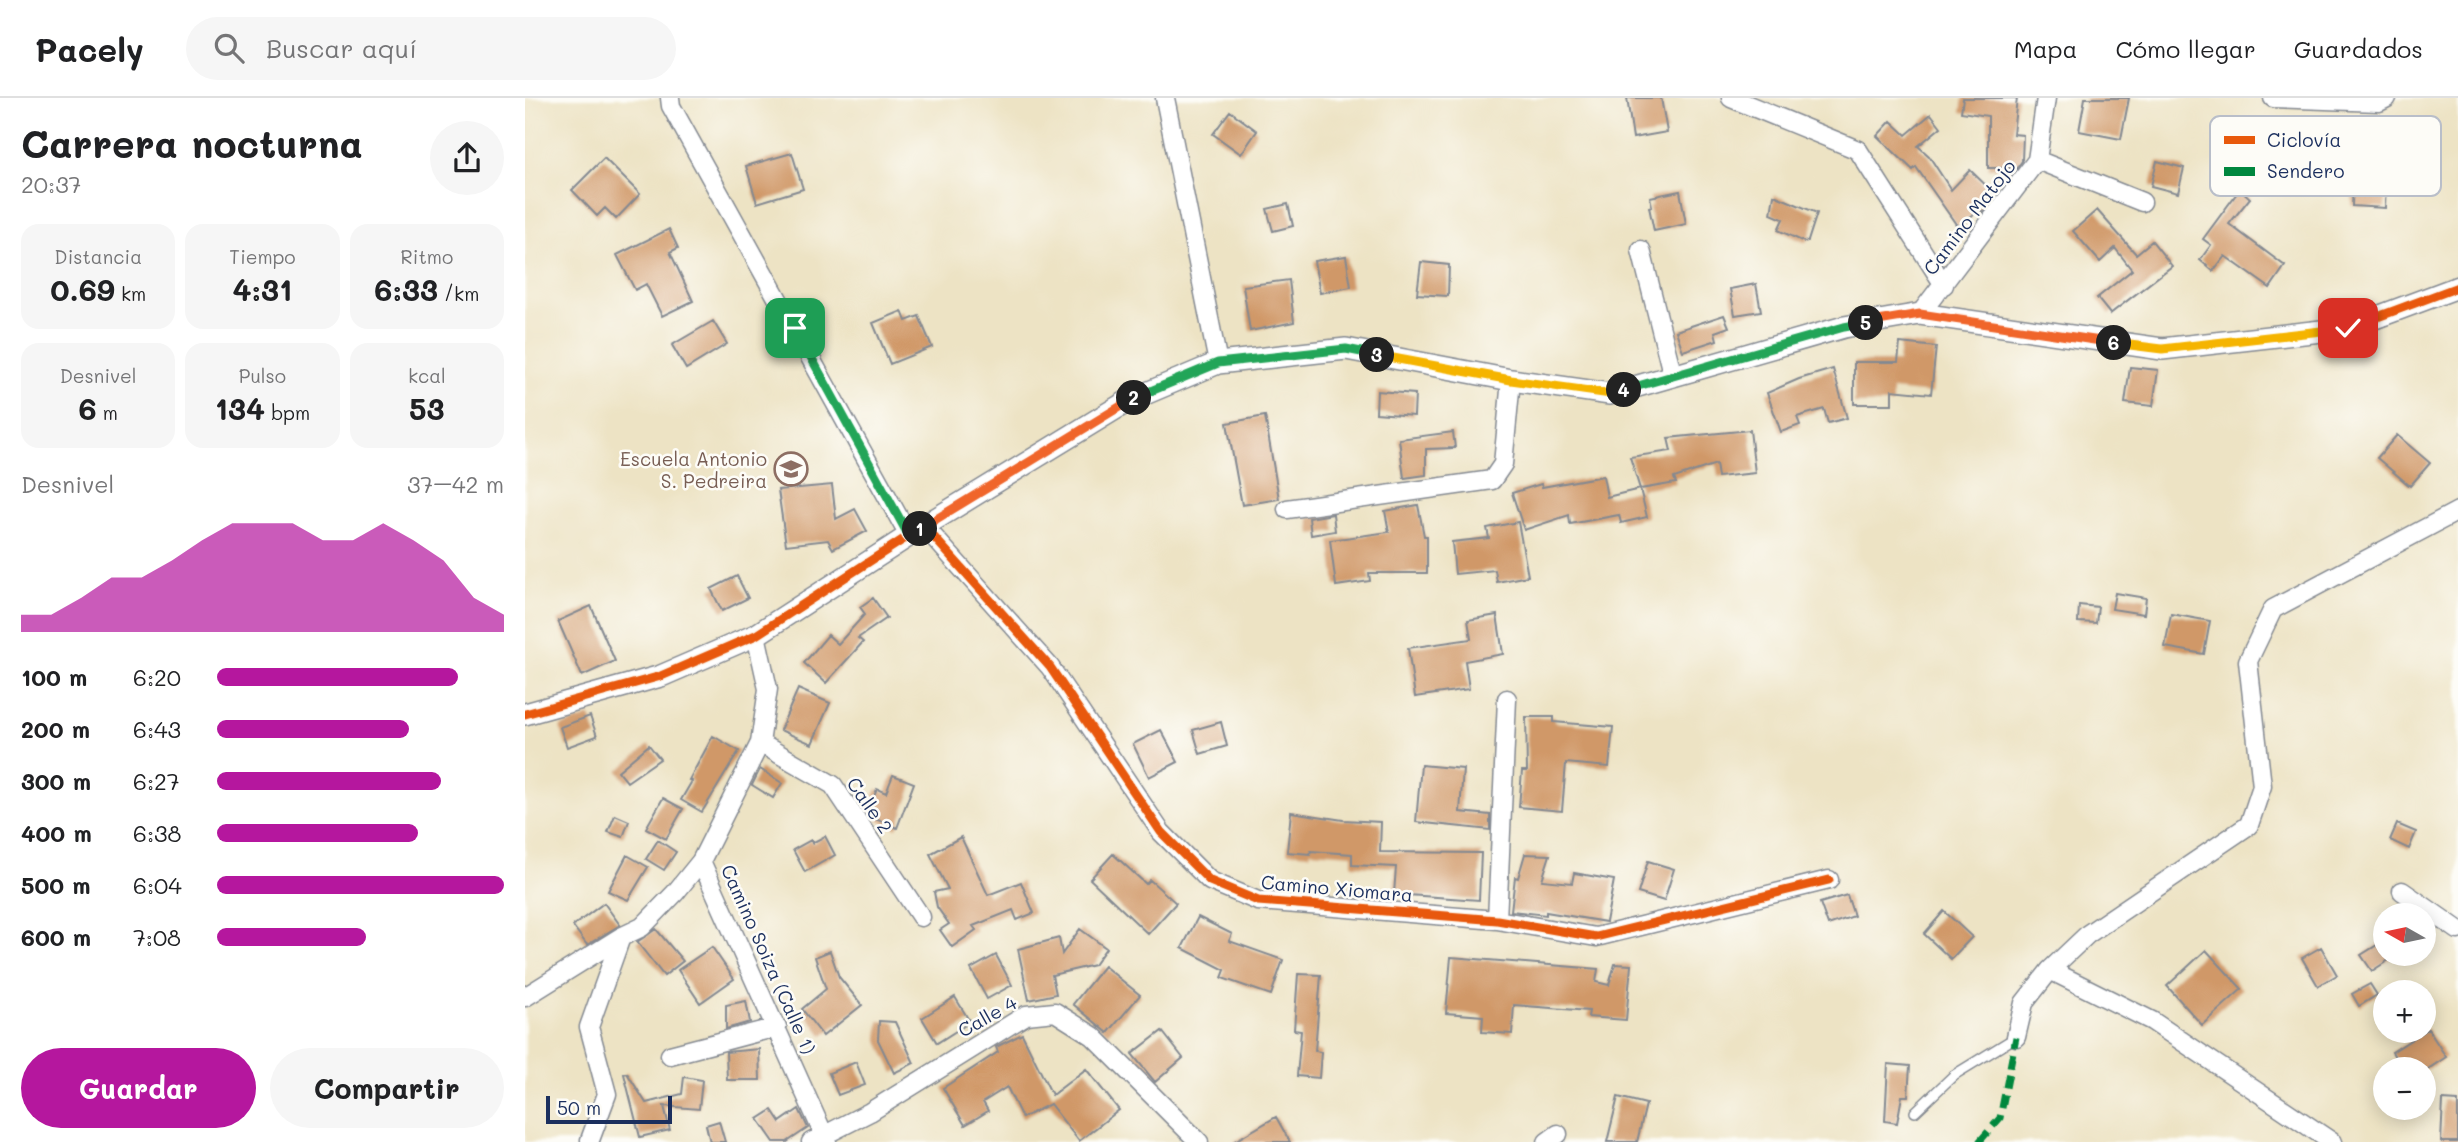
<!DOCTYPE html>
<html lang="es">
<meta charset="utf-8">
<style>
body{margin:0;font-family:Mali,sans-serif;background:#f6f6f6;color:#202124;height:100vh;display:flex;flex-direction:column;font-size:26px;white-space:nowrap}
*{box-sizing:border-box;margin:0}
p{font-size:23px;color:#757577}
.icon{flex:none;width:38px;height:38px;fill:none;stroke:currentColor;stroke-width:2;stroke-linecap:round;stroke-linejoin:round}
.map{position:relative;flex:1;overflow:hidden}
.drawer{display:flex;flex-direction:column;background:#fff;width:525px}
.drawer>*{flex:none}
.needle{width:46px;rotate:279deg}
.fabs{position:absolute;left:1848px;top:805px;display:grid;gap:14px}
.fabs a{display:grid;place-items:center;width:63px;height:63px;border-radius:50%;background:#fff;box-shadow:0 4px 18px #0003;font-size:35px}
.scale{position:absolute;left:21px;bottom:18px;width:126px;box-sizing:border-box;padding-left:7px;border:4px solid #1b2f5e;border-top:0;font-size:19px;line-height:24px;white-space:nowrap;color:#1b2f5e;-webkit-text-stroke:5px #fdfcf7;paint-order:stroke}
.pin{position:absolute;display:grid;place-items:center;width:60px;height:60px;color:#fff;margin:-30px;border-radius:14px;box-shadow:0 4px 10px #0006}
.km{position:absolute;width:35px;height:35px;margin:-18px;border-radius:50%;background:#222;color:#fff;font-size:19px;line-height:35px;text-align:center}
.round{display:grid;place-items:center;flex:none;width:74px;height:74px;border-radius:37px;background:#f6f6f6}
.summary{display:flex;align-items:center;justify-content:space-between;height:119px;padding:0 21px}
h1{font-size:38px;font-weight:700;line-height:52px}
.metrics{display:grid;grid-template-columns:repeat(3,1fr);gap:10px;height:119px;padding:7px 21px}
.metrics div{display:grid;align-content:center;border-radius:18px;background:#f6f6f6;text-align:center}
.metrics b{font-size:30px;font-weight:700}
.metrics small{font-size:19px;font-weight:400}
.metrics p{font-size:19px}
.chart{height:196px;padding:14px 21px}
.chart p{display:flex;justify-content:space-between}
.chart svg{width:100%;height:126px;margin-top:7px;fill:#b5179e;opacity:.7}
.primary-button{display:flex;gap:14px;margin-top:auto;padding:14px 21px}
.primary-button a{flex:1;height:80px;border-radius:42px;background:#b5179e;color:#fff;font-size:28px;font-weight:700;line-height:80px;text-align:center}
.primary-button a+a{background:#f6f6f6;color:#202124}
ul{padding:0 21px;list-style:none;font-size:23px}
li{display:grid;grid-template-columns:112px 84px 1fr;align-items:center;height:52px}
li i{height:18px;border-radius:9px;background:#b5179e}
header{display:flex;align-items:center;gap:42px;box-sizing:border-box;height:98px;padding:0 35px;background:#fff;border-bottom:2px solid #e0e0e0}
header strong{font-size:33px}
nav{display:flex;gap:38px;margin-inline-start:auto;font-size:24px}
.search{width:490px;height:63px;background:#f6f6f6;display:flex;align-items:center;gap:18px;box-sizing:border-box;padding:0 24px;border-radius:38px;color:#757577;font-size:26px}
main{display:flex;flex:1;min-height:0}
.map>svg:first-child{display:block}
.building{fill:#d09868}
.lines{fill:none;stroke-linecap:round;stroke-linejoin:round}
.service-casing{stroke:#848991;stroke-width:12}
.minor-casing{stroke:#848991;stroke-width:21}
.tertiary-casing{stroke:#848991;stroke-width:24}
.service{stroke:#fff;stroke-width:9}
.minor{stroke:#fff;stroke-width:18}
.tertiary{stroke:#fff;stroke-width:21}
.quiet{stroke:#00873e;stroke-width:7;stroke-dasharray:14 7;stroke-linecap:butt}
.cycleway-casing{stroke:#fdfcf7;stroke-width:13}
.cycleway{stroke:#e8590c;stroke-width:9}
.split-1-casing{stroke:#fff;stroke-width:14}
.split-2-casing{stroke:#fff;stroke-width:14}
.split-3-casing{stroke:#fff;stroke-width:14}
.split-4-casing{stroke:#fff;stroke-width:14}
.split-5-casing{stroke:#fff;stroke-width:14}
.split-6-casing{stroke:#fff;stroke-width:14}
.split-7-casing{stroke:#fff;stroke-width:14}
.split-1{stroke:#22a559;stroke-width:9}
.split-2{stroke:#f0652b;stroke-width:9}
.split-3{stroke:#22a559;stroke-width:9}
.split-4{stroke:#f5b400;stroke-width:9}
.split-5{stroke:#22a559;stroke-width:9}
.split-6{stroke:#f0652b;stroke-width:9}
.split-7{stroke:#f5b400;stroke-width:9}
.labels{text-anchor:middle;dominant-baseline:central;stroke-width:5;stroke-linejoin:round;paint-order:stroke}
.street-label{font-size:19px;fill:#1b2f5e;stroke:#fdfcf7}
.education-label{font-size:19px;fill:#785e54;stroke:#fdfcf7;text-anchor:end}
.key{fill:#fdfcf7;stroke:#b9bec9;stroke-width:2}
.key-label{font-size:19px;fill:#1b2f5e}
</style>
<header>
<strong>Pacely</strong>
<div class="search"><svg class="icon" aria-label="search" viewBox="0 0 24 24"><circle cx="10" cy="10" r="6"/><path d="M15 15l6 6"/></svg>Buscar aquí</div>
<nav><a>Mapa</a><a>Cómo llegar</a><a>Guardados</a></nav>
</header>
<main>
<section class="drawer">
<div class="summary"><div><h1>Carrera nocturna</h1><p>20:37</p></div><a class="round"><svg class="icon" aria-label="share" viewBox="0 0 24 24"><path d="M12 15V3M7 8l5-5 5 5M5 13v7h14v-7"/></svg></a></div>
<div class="metrics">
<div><p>Distancia</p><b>0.69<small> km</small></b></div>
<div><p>Tiempo</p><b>4:31</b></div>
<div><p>Ritmo</p><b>6:33<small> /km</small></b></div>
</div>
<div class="metrics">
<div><p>Desnivel</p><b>6<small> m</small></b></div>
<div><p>Pulso</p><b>134<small> bpm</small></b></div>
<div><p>kcal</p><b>53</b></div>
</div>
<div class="chart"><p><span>Desnivel</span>37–42 m</p>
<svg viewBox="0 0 160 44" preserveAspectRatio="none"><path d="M0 44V38L10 38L20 32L30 25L40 25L50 19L60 12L70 6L80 6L90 6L100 12L110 12L120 6L130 12L140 19L150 32L160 38V44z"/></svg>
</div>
<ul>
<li><b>100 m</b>6:20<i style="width:84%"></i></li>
<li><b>200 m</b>6:43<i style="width:67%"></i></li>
<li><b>300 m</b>6:27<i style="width:78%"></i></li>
<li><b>400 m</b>6:38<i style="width:70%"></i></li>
<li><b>500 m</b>6:04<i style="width:100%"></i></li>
<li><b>600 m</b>7:08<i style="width:52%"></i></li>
</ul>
<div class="primary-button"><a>Guardar</a><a>Compartir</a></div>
</section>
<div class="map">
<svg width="1933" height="1044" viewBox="0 0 1933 1044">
<rect width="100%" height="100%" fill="#fdfcf7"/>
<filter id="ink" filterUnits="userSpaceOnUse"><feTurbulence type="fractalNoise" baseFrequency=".0143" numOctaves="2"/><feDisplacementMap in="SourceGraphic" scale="14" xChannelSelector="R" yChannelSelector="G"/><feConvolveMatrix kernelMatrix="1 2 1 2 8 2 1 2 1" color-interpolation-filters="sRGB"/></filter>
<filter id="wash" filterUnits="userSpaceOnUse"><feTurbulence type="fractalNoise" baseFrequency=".00686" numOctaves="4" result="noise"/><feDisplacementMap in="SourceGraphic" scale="28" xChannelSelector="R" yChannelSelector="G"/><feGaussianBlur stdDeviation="1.57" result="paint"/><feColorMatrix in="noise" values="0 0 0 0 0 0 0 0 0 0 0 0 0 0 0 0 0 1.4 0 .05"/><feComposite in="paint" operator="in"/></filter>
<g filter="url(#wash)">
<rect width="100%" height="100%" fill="#ede3c4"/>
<g id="blocks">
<!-- building -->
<path class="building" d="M1102,0H1136L1142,34L1108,40Z
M1438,0H1492L1488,36L1498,37L1497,63L1492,70H1463V18L1436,14Z
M1560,0H1604L1596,41L1554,33Z
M705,13L732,33L716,56L688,36Z
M1406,16L1416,29L1393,48L1404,58L1426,92L1445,72L1471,97L1458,114L1455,111L1433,129L1391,69L1388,72L1352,38L1366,23L1381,37Z
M267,55L278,91L232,105L221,68Z
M1829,58L1862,59L1860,110L1827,108Z
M79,60L115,96L91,121L80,110L72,118L47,92Z
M1632,63L1659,70L1653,95L1626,88Z
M1715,91L1725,100L1704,126L1760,168L1745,190L1700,158L1688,173L1675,162L1686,147L1678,141Z
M1155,93L1161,126L1129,133L1124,109L1127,108L1125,99Z
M1249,97L1292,115L1283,143L1279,144L1253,132L1258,121L1246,116Z
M763,106L768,128L748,133L742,111Z
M1572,112L1611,156L1627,143L1647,168L1585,216L1572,200L1607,172L1590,150L1575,164L1548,133Z
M144,131L153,150L145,154L168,203L137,218L121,186L110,192L92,157Z
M821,158L826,189L795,195L789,163Z
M896,164L924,167L923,198L892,196Z
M764,182L769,224L725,233L718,188Z
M1231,186L1236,213L1210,217L1205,191Z
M377,213L381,223L394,218L407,249L365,266L348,225Z
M1199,217L1204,229L1190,234L1192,242L1158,253L1151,233Z
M188,223L202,246L161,271L147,247Z
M1375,245L1411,249L1406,296L1367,292V306H1329V264H1373Z
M1605,269L1633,272L1628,308L1600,305Z
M1308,271L1322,320L1303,325L1299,311L1272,319L1275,327L1256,334L1242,295L1274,281Z
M852,293L890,296L889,318L851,315Z
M740,318L754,401L717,407L702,325Z
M1225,332L1230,375L1193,379L1191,366L1149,380L1151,385L1115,391L1105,359L1146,353L1143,340Z
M928,334L930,350L901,351V377L879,380L874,341Z
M1872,337L1905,365L1885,388L1852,360Z
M1078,378L1082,399L1115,391L1122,419L1096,425L1094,417L1045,426L1044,417L999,432L987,395L1016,386L1017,389Z
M307,387L311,421L330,411L342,433L308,451L303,442L261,447L253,392Z
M893,407L899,438H902V475H844L845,483L811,488L805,442L864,434L860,413Z
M808,416L810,433L786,437L784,420Z
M993,424L1003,478L972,484L970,472L930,476L927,444L964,440L962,430Z
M212,478L223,500L197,513L186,491Z
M1590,495L1621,500L1619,516L1587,511Z
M348,500L362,520L333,540L338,544L301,585L279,565L303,537L313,546L340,516L335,509Z
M1554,507L1573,509L1571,525L1553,524Z
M66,508L90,563L57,578L33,523Z
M1646,516L1685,523L1679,556L1640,549Z
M972,517L978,556L940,563L944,591L890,599L883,550L946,541L943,522Z
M273,591L305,605L287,646L255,632Z
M65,618L72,638L42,649L35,629Z
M1001,619H1029V624L1088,629L1084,669L1041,665L1037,713L994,709L997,673H1002Z
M696,624L702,648L675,656L668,632Z
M636,632L653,664L624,679L608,646Z
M188,638L214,653L177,714L156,702L167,683L164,682Z
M124,647L135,661L102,684L93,673Z
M896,667L938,671L935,714L965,717V732L891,724Z
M235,671L257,685L248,700L227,687Z
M368,677L389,685L372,730L341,717L352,691L361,695Z
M138,700L158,711L141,741L121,730Z
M766,714L818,722L856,724L855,754L956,755L954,802L869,796L871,769L827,767V756L786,753L785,756L762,754Z
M90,717L104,723L98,739L83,734Z
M1872,726L1891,734L1884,751L1865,742Z
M300,738L310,757L280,774L268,752L286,742L287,745Z
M436,739L463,797L496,784L509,815L492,822L488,812L448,828L451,832L427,849L415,832L424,826L412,809L409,794L423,791L405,756Z
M133,742L151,754L139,772L121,761Z
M588,756L621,786L625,782L651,805L623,836L565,781Z
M1000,756L1025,757L1017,782L1047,785L1049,775L1089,782L1081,824L1021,814V817L986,813L990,779L993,780Z
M102,757L123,769L103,802L83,793Z
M1123,763L1149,771L1139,803L1113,795Z
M1322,797L1329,818L1303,827L1295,805Z
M79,805L95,827L62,847L48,828Z
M1419,813L1447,839L1426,861L1399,836Z
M673,819L707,836L704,843L758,862L746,897L697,880L700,872L657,850Z
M131,831L158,863L139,878L112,844Z
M555,831L581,850L569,867L527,877L531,896L504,902L493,851L534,840L537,856Z
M1857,844L1860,849V856H1865L1867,860L1847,873L1836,857Z
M187,849L209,881L175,905L153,872Z
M1796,849L1812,877L1793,888L1777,860Z
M1681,852L1717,891L1677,927L1642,888Z
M305,853L314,879L337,907L298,938L277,911L301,891L290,859Z
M471,857L487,887L462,901L446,871Z
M926,859L1073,871L1071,884L1084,887L1090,866L1106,867L1101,922L1063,919L1064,913L989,907L987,936L957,934L958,918L921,915Z
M579,868L615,897L583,935L548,906Z
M773,876L796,877L790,953L796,954L794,980L772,978L776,933L769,932Z
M1845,886L1852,897L1834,908L1827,896Z
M430,899L445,924L412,945L397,920Z
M221,903L225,924L201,931V907Z
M354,923L370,924L389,965L369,975L353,942Z
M1903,931L1921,959L1903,971H1878L1867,954Z
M637,933L658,960L630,984L607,956Z
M497,936L527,997L561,971L594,1012L554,1043L525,1006L497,1020L482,989L458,1004L463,1013L440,1027L418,990L473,954L471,949Z
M234,951L235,982H202L201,954Z
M331,964L340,987L313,997L304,975Z
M1363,966L1385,968L1383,998H1377L1372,1025L1360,1023Z
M102,975L121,1005L157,996L159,979L177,982L174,1011L139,1008L145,1032L115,1039L99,976Z
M1093,999L1121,1006L1112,1044H1082Z
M1918,1002L1933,1003V1044H1916Z
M274,1011L283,1030L262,1044H249L233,1021L247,1012L255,1024Z
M751,1019L765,1044H708Z
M194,1023L200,1044H185L181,1027Z"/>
</g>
</g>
<g filter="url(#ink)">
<use href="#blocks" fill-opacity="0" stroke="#848991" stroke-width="2"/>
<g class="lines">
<defs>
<path id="service" d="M1390,1014L1429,977L1491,939"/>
<path id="minor" d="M145,0L146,8L384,438
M640,0L693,265
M1206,0L1333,52L1419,187
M1748,0L1854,4L1862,0
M1512,62L1617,104
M1116,152L1148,279
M1395,216L1512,62L1521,0
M762,411L967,382L978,366L986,282
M399,428L525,569L636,734L685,783L733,803L972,822L1071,839L1304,782
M231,537L243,591L235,645L176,763L302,1044
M235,645L308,687L396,819
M1877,793L1933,832
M972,822L982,601
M1525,872L1627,923L1807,1044
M0,899L96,839L117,829L150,795L176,763
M1491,939L1499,905L1525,872L1563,836L1724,727L1737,688L1723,563L1748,511L1933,413
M145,957L252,929
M65,1042L82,996L64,929L96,839
M286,1044L345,1014L501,917L530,914L568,938L674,1044
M1022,1044L1033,1036"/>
<path id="tertiary" d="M0,616L136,578L231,537L399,428L603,303L693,265L821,251L986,282L1085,296L1319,229L1395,216L1637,251L1823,230L1933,189"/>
</defs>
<!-- service casing -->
<use href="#service" class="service-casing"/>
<!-- minor casing -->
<use href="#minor" class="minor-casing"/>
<!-- tertiary casing -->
<use href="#tertiary" class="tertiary-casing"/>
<!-- service -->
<use href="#service" class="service"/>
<!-- minor -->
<use href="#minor" class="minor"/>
<!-- tertiary -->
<use href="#tertiary" class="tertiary"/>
<!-- quiet -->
<path class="quiet" d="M1454,1044L1475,1020L1491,939"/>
<defs>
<path id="cycleway" d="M399,428L525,569L636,734L685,783L733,803L972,822L1071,839L1304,782
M0,616L136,578L231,537L399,428L603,303L693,265L821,251L986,282L1085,296L1319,229L1395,216L1637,251L1823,230L1933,189"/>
</defs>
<!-- cycleway casing -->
<use href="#cycleway" class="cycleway-casing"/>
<!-- cycleway -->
<use href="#cycleway" class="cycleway"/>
</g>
</g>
<g class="lines" filter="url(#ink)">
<defs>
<path id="split-1" d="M270,230L384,438L395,431"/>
<path id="split-2" d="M395,431L609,300"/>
<path id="split-3" d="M609,300L693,265L821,251L852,257"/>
<path id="split-4" d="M852,257L986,282L1086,296L1099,292"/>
<path id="split-5" d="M1099,292L1319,229L1341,225"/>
<path id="split-6" d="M1341,225L1395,216L1589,245"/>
<path id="split-7" d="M1589,245L1637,251L1823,230"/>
</defs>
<!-- split-1 casing -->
<use href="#split-1" class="split-1-casing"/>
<!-- split-2 casing -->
<use href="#split-2" class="split-2-casing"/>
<!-- split-3 casing -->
<use href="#split-3" class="split-3-casing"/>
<!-- split-4 casing -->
<use href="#split-4" class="split-4-casing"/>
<!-- split-5 casing -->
<use href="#split-5" class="split-5-casing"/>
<!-- split-6 casing -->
<use href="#split-6" class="split-6-casing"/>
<!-- split-7 casing -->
<use href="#split-7" class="split-7-casing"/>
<!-- split-1 -->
<use href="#split-1" class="split-1"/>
<!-- split-2 -->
<use href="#split-2" class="split-2"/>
<!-- split-3 -->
<use href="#split-3" class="split-3"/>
<!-- split-4 -->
<use href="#split-4" class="split-4"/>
<!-- split-5 -->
<use href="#split-5" class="split-5"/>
<!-- split-6 -->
<use href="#split-6" class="split-6"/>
<!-- split-7 -->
<use href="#split-7" class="split-7"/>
</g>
<!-- icons -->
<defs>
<symbol id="school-ring" viewBox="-11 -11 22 22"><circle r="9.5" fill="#fdfcf7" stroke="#8d6e63" stroke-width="1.5"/><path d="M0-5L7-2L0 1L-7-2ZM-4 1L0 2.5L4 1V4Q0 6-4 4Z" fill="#8d6e63"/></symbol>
</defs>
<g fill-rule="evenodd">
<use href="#school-ring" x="247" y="352" width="38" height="38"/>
</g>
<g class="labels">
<!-- street labels -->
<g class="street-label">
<text transform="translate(1444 119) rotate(-53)">Camino Matojo</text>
<text transform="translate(345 707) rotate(55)">Calle 2</text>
<text transform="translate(812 790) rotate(5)">Camino Xiomara</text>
<text transform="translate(244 861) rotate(66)">Camino Soiza (Calle 1)</text>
<text transform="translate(462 918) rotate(-29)">Calle 4</text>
</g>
<!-- education labels -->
<g class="education-label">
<text x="242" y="360">Escuela Antonio<tspan x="242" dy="22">S. Pedreira</tspan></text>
</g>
</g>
<!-- legend -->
<rect x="1685" y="18" width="231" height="80" rx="10" class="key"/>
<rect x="1699" y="38" width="31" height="8" fill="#e8590c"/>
<rect x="1699" y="69" width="31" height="9" fill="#00873e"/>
<g class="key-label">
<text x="1742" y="49">Ciclovía</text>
<text x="1742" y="80">Sendero</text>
</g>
</svg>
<div class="fabs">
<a><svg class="needle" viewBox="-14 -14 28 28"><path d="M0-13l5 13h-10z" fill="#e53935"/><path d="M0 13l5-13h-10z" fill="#757577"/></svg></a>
<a>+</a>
<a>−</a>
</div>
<div class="scale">50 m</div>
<div class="pin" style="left:270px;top:230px;background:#1e9e55"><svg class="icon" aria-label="arrive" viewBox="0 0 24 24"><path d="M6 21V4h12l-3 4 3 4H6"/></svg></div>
<div class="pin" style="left:1823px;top:230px;background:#d93025"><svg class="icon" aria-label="check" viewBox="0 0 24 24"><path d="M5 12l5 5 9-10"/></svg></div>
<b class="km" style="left:395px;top:431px">1</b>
<b class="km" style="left:609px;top:300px">2</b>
<b class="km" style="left:852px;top:257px">3</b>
<b class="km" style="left:1099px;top:292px">4</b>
<b class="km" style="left:1341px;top:225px">5</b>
<b class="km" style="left:1589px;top:245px">6</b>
</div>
</main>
